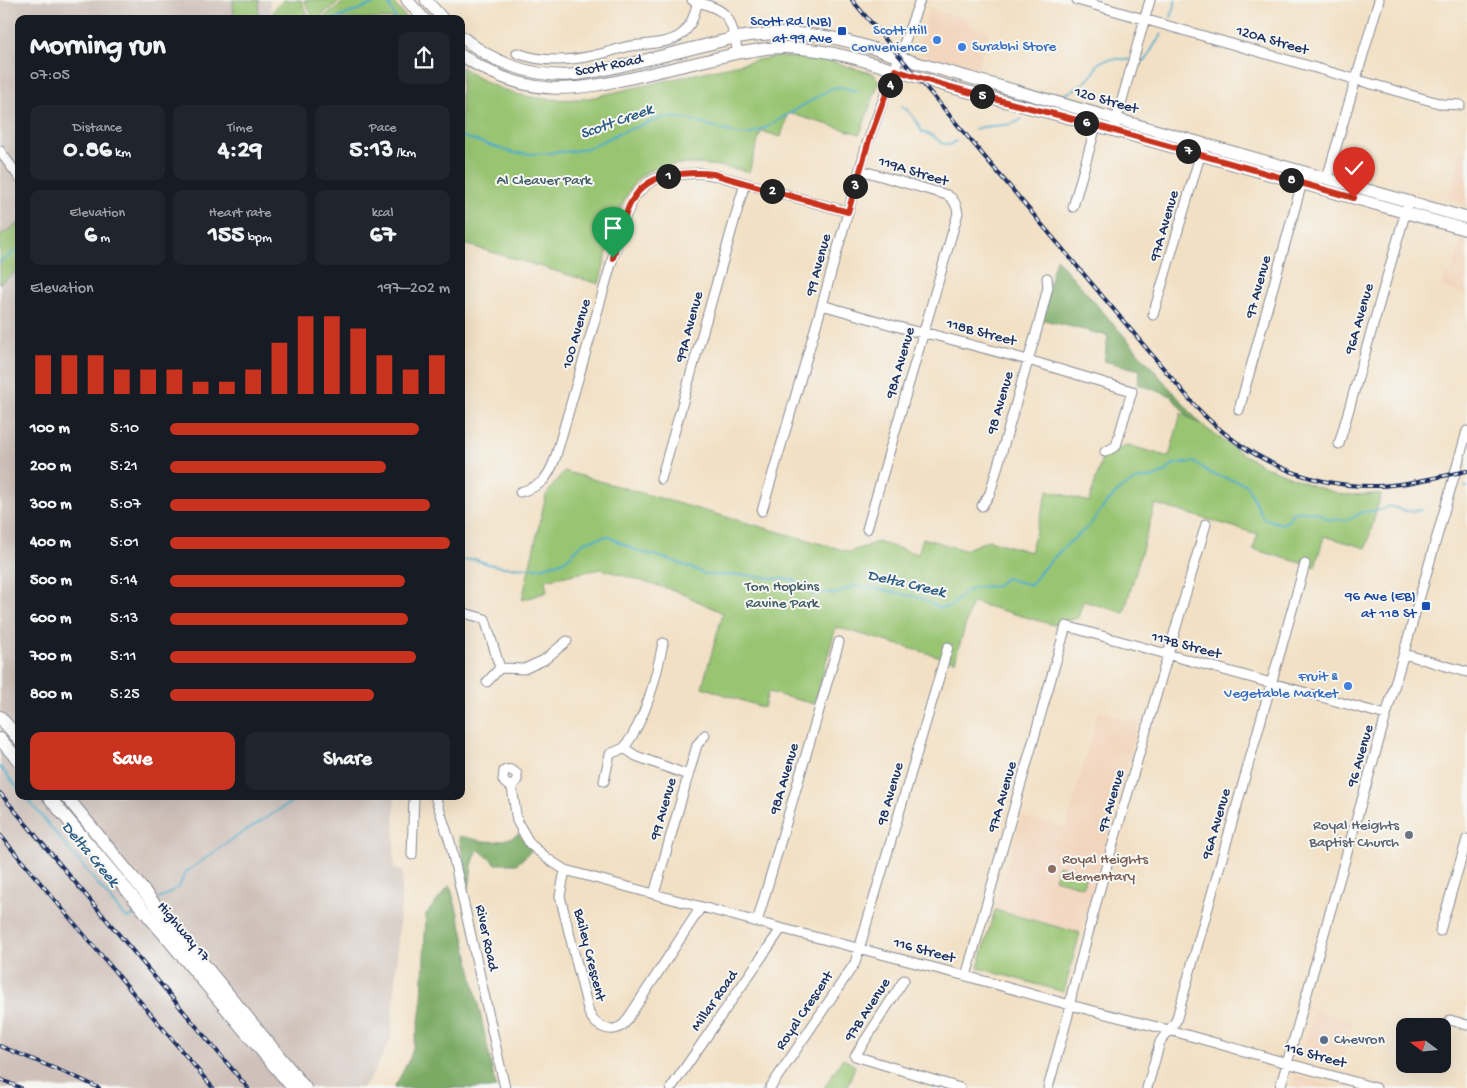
<!DOCTYPE html>
<meta charset="utf-8">
<style>
body{margin:0;font-family:"Gochi Hand",sans-serif;background:#20242c;color:#f1f3f6;height:100vh;display:flex;flex-direction:column;font-size:19px;white-space:nowrap}
*{box-sizing:border-box;margin:0}
p{font-size:16px;color:#9ea1a6}
.icon{flex:none;width:28px;height:28px;fill:none;stroke:currentColor;stroke-width:2;stroke-linecap:round;stroke-linejoin:round}
.map{position:relative;flex:1;overflow:hidden}
.side{position:absolute;left:15px;top:15px;width:450px;height:785px;display:flex;flex-direction:column;background:#171b24;border-radius:10px;box-shadow:0 5px 20px #0002}
.side>*{flex:none}
.needle{width:32px;rotate:286deg}
.fabs{position:absolute;left:1396px;top:1018px;display:grid;gap:10px}
.fabs a{display:grid;place-items:center;width:55px;height:55px;border-radius:10px;background:#171b24;box-shadow:0 5px 20px #0002;font-size:25px}
.pin{position:absolute;display:grid;place-items:center;width:42px;height:42px;color:#fff;margin:-51px -21px;border-radius:50% 50% 50% 0;rotate:-45deg;box-shadow:0 0 5px #0007}
.pin .icon{rotate:45deg}
.km{position:absolute;width:25px;height:25px;margin:-12px;border-radius:50%;background:#222;color:#fff;font-size:14px;line-height:25px;text-align:center}
.round{display:grid;place-items:center;flex:none;width:52px;height:52px;border-radius:10px;background:#20242c}
.headline{display:flex;align-items:center;justify-content:space-between;height:85px;padding:0 15px}
h1{font-size:28px;font-weight:700;line-height:38px}
.metrics{display:grid;grid-template-columns:repeat(3,1fr);gap:8px;height:85px;padding:5px 15px}
.metrics div{display:grid;align-content:center;border-radius:10px;background:#20242c;text-align:center}
.metrics b{font-size:25px;font-weight:700}
.metrics small{font-size:14px;font-weight:400}
.metrics p{font-size:14px}
.chart{height:140px;padding:10px 15px}
.chart p{display:flex;justify-content:space-between}
.chart svg{width:100%;height:90px;margin-top:5px;stroke:#c8321e;stroke-width:6}
.action{display:flex;gap:10px;margin-top:auto;padding:10px 15px}
.action a{flex:1;height:58px;border-radius:10px;background:#c8321e;color:#fff;font-size:20px;font-weight:700;line-height:58px;text-align:center}
.action a+a{background:#20242c;color:#f1f3f6}
ul{padding:0 15px;list-style:none;font-size:16px}
li{display:grid;grid-template-columns:80px 60px 1fr;align-items:center;height:38px}
li i{height:12px;border-radius:6px;background:#c8321e}
.map>svg:first-child{display:block}
.built{fill:#f2d5bd}
.industrial{fill:#cfc1ba}
.green{fill:#99c572;stroke:#5a7a68}
.forest{fill:#7aaa64;stroke:#4a6c61}
.lines{fill:none;stroke-linecap:round;stroke-linejoin:round}
.stream{stroke:#4badca;stroke-width:2}
.minor-casing{stroke:#868891;stroke-width:11}
.major-casing{stroke:#868891;stroke-width:13}
.highway-casing{stroke:#868891;stroke-width:14}
.minor{stroke:#fff;stroke-width:9}
.major{stroke:#fff;stroke-width:11}
.highway{stroke:#fff;stroke-width:12}
.rail-casing{stroke:#1b2f5e;stroke-width:4}
.rail{stroke:#f6f6f2;stroke-width:2;stroke-dasharray:5.5;stroke-linecap:butt}
.route-casing{stroke:#fff;stroke-width:10}
.route{stroke:#c8321e;stroke-width:6}
.transit-dot{fill:#1a4fb4;stroke:#f6f6f2;stroke-width:2}
.shop-dot{fill:#3f7fe0;stroke:#f6f6f2;stroke-width:2}
.worship-dot{fill:#6b7280;stroke:#f6f6f2;stroke-width:2}
.education-dot{fill:#8d6e63;stroke:#f6f6f2;stroke-width:2}
.service-dot{fill:#5c6f8a;stroke:#f6f6f2;stroke-width:2}
.labels{text-anchor:middle;dominant-baseline:central;stroke-width:4;stroke-linejoin:round;paint-order:stroke}
.transit-label{font-size:15px;fill:#164399;stroke:#f6f6f2;text-anchor:end}
.shop-label{font-size:15px;fill:#366cbe;stroke:#f6f6f2;text-anchor:end}
.street-label{font-size:15px;fill:#1b2f5e;stroke:#f6f6f2}
.park-label{font-size:15px;fill:#415c64;stroke:#f6f6f2}
.worship-label{font-size:15px;fill:#5b616d;stroke:#f6f6f2;text-anchor:end}
.education-label{font-size:15px;fill:#785e54;stroke:#f6f6f2;text-anchor:start}
.service-label{font-size:15px;fill:#4e5e75;stroke:#f6f6f2;text-anchor:start}
.water-label{font-size:16px;font-style:italic;fill:#2c5b84;stroke:#f6f6f2}
</style>
<div class="map">
<svg width="1467" height="1088" viewBox="0 0 1467 1088">
<rect width="100%" height="100%" fill="#f6f6f2"/>
<filter id="ink" filterUnits="userSpaceOnUse"><feTurbulence type="fractalNoise" baseFrequency=".02" numOctaves="2"/><feDisplacementMap in="SourceGraphic" scale="10" xChannelSelector="R" yChannelSelector="G"/><feConvolveMatrix kernelMatrix="1 2 1 2 8 2 1 2 1" color-interpolation-filters="sRGB"/></filter>
<filter id="wash" filterUnits="userSpaceOnUse"><feTurbulence type="fractalNoise" baseFrequency=".0096" numOctaves="4" result="noise"/><feDisplacementMap in="SourceGraphic" scale="20" xChannelSelector="R" yChannelSelector="G"/><feGaussianBlur stdDeviation="1.12" result="paint"/><feColorMatrix in="noise" values="0 0 0 0 0 0 0 0 0 0 0 0 0 0 0 0 0 1.4 0 .05"/><feComposite in="paint" operator="in"/></filter>
<g filter="url(#wash)">
<rect width="100%" height="100%" fill="#f2e0c4"/>
<!-- built -->
<path class="built" d="M929,9L970,20L968,25L988,31L977,69L917,52Z
M1462,151L1467,152V205L1448,200Z
M1462,236L1467,237V295L1441,287L1445,274L1451,275Z
M1098,711L1139,723L1064,992L978,968L1021,816L1066,828Z
M1314,1010L1353,1022L1341,1064L1305,1054L1303,1050Z
M1295,1075L1332,1086L1331,1088H1291Z"/>
<!-- industrial -->
<path class="industrial" d="M0,0H270L271,19H19V796H395L394,869L403,871L391,1039L370,1079L361,1088H0Z"/>
<!-- green -->
<path class="green" d="M233,0H259L258,19H234Z
M283,0H301L310,19H273V11Z
M304,0H342L316,19H314Z
M347,0H391L407,19H321Z
M775,57H800L825,60L874,74L879,82L860,134L788,113L781,137L761,131L749,172C721,165 664,156 640,177C618,197 607,255 599,284L461,243V67C503,96 539,103 589,98L757,60Z
M19,223V270L0,283V236Z
M1181,413L1203,426L1239,452L1262,465L1316,487L1345,495L1381,494L1366,548L1324,536L1315,567L1253,549L1258,534L1155,504L1124,613L1083,601L1078,618L1054,625L972,602L955,661L836,627L814,704L768,692L764,708L702,687L723,613L676,591L601,569L545,580L547,592L522,600L546,495L564,471L850,552L877,542L918,554L923,538L964,550L989,540L1030,552L1048,490L1089,502L1103,455L1128,445L1169,457Z
M1058,865L1086,873L1083,887L1054,879Z
M995,910L1080,933L1064,992L978,968Z
M843,1058L855,1066L847,1088H824Z"/>
<!-- forest -->
<path class="forest" d="M1056,258L1202,425L1188,417L1171,396L1138,384L1140,370L1104,361L1108,336L1040,319Z
M519,834L532,850L517,864H496L478,849L472,865L469,889L459,836C484,841 495,846 519,834Z
M450,885L463,932L496,1088H394L410,1058L418,1029L422,1000L426,914Z"/>
<g class="lines">
<!-- stream -->
<path class="stream" d="M387,0L396,19
M1171,17L1175,5V0
M334,19C351,14 367,5 385,0
M1135,61C1151,64 1147,54 1155,44C1158,40 1160,38 1162,34
M1064,95C1075,89 1085,84 1093,74C1095,71 1096,66 1099,63C1107,57 1121,59 1130,60
M902,106C912,114 917,120 922,132L933,136L942,143L950,145L956,141
M975,129C991,123 1009,129 1022,119
M461,136L514,153L532,154L574,151L591,147L619,133L665,117L687,119L741,135H748L767,127L832,88L839,87L858,91
M0,262L19,249
M1465,487H1467
M461,561L474,559L488,564L502,567L540,568L562,562L570,556L584,542L607,536L637,551L668,559L709,575H744L794,580L812,594L824,592L836,594L854,586L879,589L921,598L939,608L950,607L965,592L978,587L997,586L1005,578L1031,585L1041,571L1062,549L1089,526L1105,505L1120,489L1138,479L1151,478L1166,472L1173,464L1194,462L1212,474L1246,484L1263,518L1281,524L1288,521L1292,513L1304,511L1318,513L1329,520L1351,519L1362,512L1382,510L1389,506L1407,511L1422,510
M0,767L19,789
M25,796L124,916L129,918L138,912
M159,899L179,887L185,873L234,838L301,796"/>
</g>
</g>
<g filter="url(#ink)">
<g class="lines">
<defs>
<path id="minor" d="M692,0C731,12 729,14 738,53
M1077,0L1442,104L1460,105
M517,53C543,63 573,61 600,54C610,52 620,48 630,46C645,44 670,44 682,34C692,26 695,12 698,0
M1115,125L1150,0
M0,151L19,177
M860,170L947,195C954,199 957,205 958,213L867,529
M1327,178L1379,0
M1073,207L1096,126
M822,305L913,331L934,335L1028,360L1132,391L1116,446L1105,452
M1153,315L1202,149
M1239,410L1303,179
M1339,444L1407,207
M661,479L745,183
M520,492C541,486 547,480 555,459L624,219L635,196L648,183L658,178L670,175L700,173L719,176L848,212
M982,506L990,493L1040,319L1048,287L1047,278
M762,511L822,305L867,144L920,0
M461,612L485,619L500,668L524,669L544,660L567,641
M1404,654L1467,672
M487,682L500,668
M624,748C646,719 656,678 663,643
M604,781L610,754L624,748L636,756L688,775
M512,787L505,783L503,780L504,771C509,768 512,770 517,774V780L512,787L517,821L530,844L548,859L565,870L776,927L966,976L1070,1005L1169,1030L1376,1088
M435,796L450,842L505,1088
M412,855L414,796
M565,870L560,896L589,1013C596,1028 613,1035 625,1023L701,907
M654,894L697,745L705,735
M757,922L839,642
M1440,931L1467,839
M966,976L1066,626L1386,715
M904,980L855,1056L960,1088
M1450,1020L1467,1025
M671,1088L781,929
M770,1088L855,963L948,647
M1048,1088L1068,1015L1072,993L1101,885L1206,524
M1147,1088L1160,1042L1176,1021L1305,564
M1280,1088L1467,431"/>
<path id="major" d="M407,0L424,19
M426,0L443,19
M461,36C491,62 531,77 570,75C596,73 620,66 645,60C675,53 705,45 734,38C763,33 793,31 822,36C856,41 888,54 921,64L1467,218
M461,55C528,100 574,92 648,74C678,67 708,60 738,53C757,50 775,46 795,48C843,51 889,69 936,83C977,95 1019,105 1062,116L1467,230"/>
<path id="highway" d="M0,717L19,739
M0,739L19,761
M48,796L293,1088
M66,796L305,1088"/>
</defs>
<!-- minor casing -->
<use href="#minor" class="minor-casing"/>
<!-- major casing -->
<use href="#major" class="major-casing"/>
<!-- highway casing -->
<use href="#highway" class="highway-casing"/>
<!-- minor -->
<use href="#minor" class="minor"/>
<!-- major -->
<use href="#major" class="major"/>
<!-- highway -->
<use href="#highway" class="highway"/>
<defs>
<path id="rail" d="M852,0L1197,408C1244,457 1307,488 1377,486C1407,485 1437,477 1467,471
M0,793L248,1088
M0,835L213,1088
M0,1046L78,1078L99,1088
M0,1079L21,1088"/>
</defs>
<!-- rail casing -->
<use href="#rail" class="rail-casing"/>
<!-- rail -->
<use href="#rail" class="rail"/>
</g>
</g>
<g class="lines" filter="url(#ink)">
<defs>
<path id="route" d="M613,258C625,218 627,178 678,174C690,173 701,172 713,174L848,212L870,137L895,70L943,85L1002,101L1062,116L1354,198"/>
</defs>
<!-- route casing -->
<use href="#route" class="route-casing"/>
<!-- route -->
<use href="#route" class="route"/>
</g>
<!-- markers -->
<g class="transit-dot">
<rect x="837" y="26" width="10" height="10" rx="2.5"/>
<rect x="1421" y="601" width="10" height="10" rx="2.5"/>
</g>
<g class="shop-dot">
<circle cx="937" cy="40" r="5"/>
<circle cx="962" cy="47" r="5"/>
<circle cx="1348" cy="686" r="5"/>
</g>
<circle class="worship-dot" cx="1409" cy="835" r="5"/>
<circle class="education-dot" cx="1052" cy="869" r="5"/>
<circle class="service-dot" cx="1324" cy="1040" r="5"/>
<g class="labels">
<!-- transit labels -->
<g class="transit-label">
<text x="832" y="22">Scott Rd (NB)<tspan x="832" dy="17">at 99 Ave</tspan></text>
<text x="1416" y="597">96 Ave (EB)<tspan x="1416" dy="17">at 118 St</tspan></text>
</g>
<!-- shop labels -->
<g class="shop-label">
<text x="927" y="31">Scott Hill<tspan x="927" dy="17">Convenience</tspan></text>
<text x="972" y="47" text-anchor="start">Surabhi Store</text>
<text x="1338" y="677">Fruit &amp;<tspan x="1338" dy="17">Vegetable Market</tspan></text>
</g>
<!-- street labels -->
<g class="street-label">
<text transform="translate(1272 41) rotate(16)">120A Street</text>
<text transform="translate(609 66) rotate(-11)">Scott Road</text>
<text transform="translate(1106 101) rotate(16)">120 Street</text>
<text transform="translate(913 172) rotate(17)">119A Street</text>
<text transform="translate(1165 226) rotate(-74)">97A Avenue</text>
<text transform="translate(819 265) rotate(-75)">99 Avenue</text>
<text transform="translate(1259 287) rotate(-75)">97 Avenue</text>
<text transform="translate(1360 319) rotate(-74)">96A Avenue</text>
<text transform="translate(690 327) rotate(-75)">99A Avenue</text>
<text transform="translate(981 333) rotate(15)">118B Street</text>
<text transform="translate(577 334) rotate(-74)">100 Avenue</text>
<text transform="translate(901 363) rotate(-74)">98A Avenue</text>
<text transform="translate(1001 403) rotate(-74)">98 Avenue</text>
<text transform="translate(1186 646) rotate(15)">117B Street</text>
<text transform="translate(1361 756) rotate(-74)">96 Avenue</text>
<text transform="translate(785 779) rotate(-74)">98A Avenue</text>
<text transform="translate(891 794) rotate(-74)">98 Avenue</text>
<text transform="translate(1003 797) rotate(-74)">97A Avenue</text>
<text transform="translate(1112 801) rotate(-74)">97 Avenue</text>
<text transform="translate(664 809) rotate(-74)">99 Avenue</text>
<text transform="translate(1217 824) rotate(-74)">96A Avenue</text>
<text transform="translate(183 932) rotate(50)">Highway 17</text>
<text transform="translate(486 938) rotate(78)">River Road</text>
<text transform="translate(924 951) rotate(15)">116 Street</text>
<text transform="translate(589 955) rotate(76)">Bailey Crescent</text>
<text transform="translate(715 1001) rotate(-55)">Millar Road</text>
<text transform="translate(868 1010) rotate(-57)">97B Avenue</text>
<text transform="translate(805 1011) rotate(-56)">Royal Crescent</text>
<text transform="translate(1315 1056) rotate(15)">116 Street</text>
</g>
<!-- park labels -->
<g class="park-label">
<text x="544" y="181">Al Cleaver Park</text>
<text x="782" y="587">Tom Hopkins<tspan x="782" dy="17">Ravine Park</tspan></text>
</g>
<!-- worship labels -->
<g class="worship-label">
<text x="1399" y="826">Royal Heights<tspan x="1399" dy="17">Baptist Church</tspan></text>
</g>
<!-- education labels -->
<g class="education-label">
<text x="1062" y="860">Royal Heights<tspan x="1062" dy="17">Elementary</tspan></text>
</g>
<!-- service labels -->
<g class="service-label">
<text x="1334" y="1040">Chevron</text>
</g>
<!-- water labels -->
<g class="water-label">
<text transform="translate(617 123) rotate(-20)">Scott Creek</text>
<text transform="translate(906 585) rotate(13)">Delta Creek</text>
<text transform="translate(89 855) rotate(50)">Delta Creek</text>
</g>
</g>
</svg>
<div class="fabs">
<a><svg class="needle" viewBox="-14 -14 28 28"><path d="M0-13l5 13h-10z" fill="#e53935"/><path d="M0 13l5-13h-10z" fill="#9ea1a6"/></svg></a>
</div>
<div class="pin" style="left:613px;top:258px;background:#1e9e55"><svg class="icon" aria-label="arrive" viewBox="0 0 24 24"><path d="M6 21V4h12l-3 4 3 4H6"/></svg></div>
<div class="pin" style="left:1354px;top:198px;background:#d93025"><svg class="icon" aria-label="check" viewBox="0 0 24 24"><path d="M5 12l5 5 9-10"/></svg></div>
<b class="km" style="left:668px;top:176px">1</b>
<b class="km" style="left:772px;top:191px">2</b>
<b class="km" style="left:855px;top:186px">3</b>
<b class="km" style="left:890px;top:85px">4</b>
<b class="km" style="left:982px;top:96px">5</b>
<b class="km" style="left:1086px;top:123px">6</b>
<b class="km" style="left:1188px;top:151px">7</b>
<b class="km" style="left:1291px;top:180px">8</b>
<section class="side">
<div class="headline"><div><h1>Morning run</h1><p>07:05</p></div><a class="round"><svg class="icon" aria-label="share" viewBox="0 0 24 24"><path d="M12 15V3M7 8l5-5 5 5M5 13v7h14v-7"/></svg></a></div>
<div class="metrics">
<div><p>Distance</p><b>0.86<small> km</small></b></div>
<div><p>Time</p><b>4:29</b></div>
<div><p>Pace</p><b>5:13<small> /km</small></b></div>
</div>
<div class="metrics">
<div><p>Elevation</p><b>6<small> m</small></b></div>
<div><p>Heart rate</p><b>155<small> bpm</small></b></div>
<div><p>kcal</p><b>67</b></div>
</div>
<div class="chart"><p><span>Elevation</span>197–202 m</p>
<svg viewBox="0 0 160 44" preserveAspectRatio="none"><path d="M5 44V25M15 44V25M25 44V25M35 44V32M45 44V32M55 44V32M65 44V38M75 44V38M85 44V32M95 44V19M105 44V6M115 44V6M125 44V12M135 44V25M145 44V32M155 44V25"/></svg>
</div>
<ul>
<li><b>100 m</b>5:10<i style="width:89%"></i></li>
<li><b>200 m</b>5:21<i style="width:77%"></i></li>
<li><b>300 m</b>5:07<i style="width:93%"></i></li>
<li><b>400 m</b>5:01<i style="width:100%"></i></li>
<li><b>500 m</b>5:14<i style="width:84%"></i></li>
<li><b>600 m</b>5:13<i style="width:85%"></i></li>
<li><b>700 m</b>5:11<i style="width:88%"></i></li>
<li><b>800 m</b>5:25<i style="width:73%"></i></li>
</ul>
<div class="action"><a>Save</a><a>Share</a></div>
</section>
</div>
